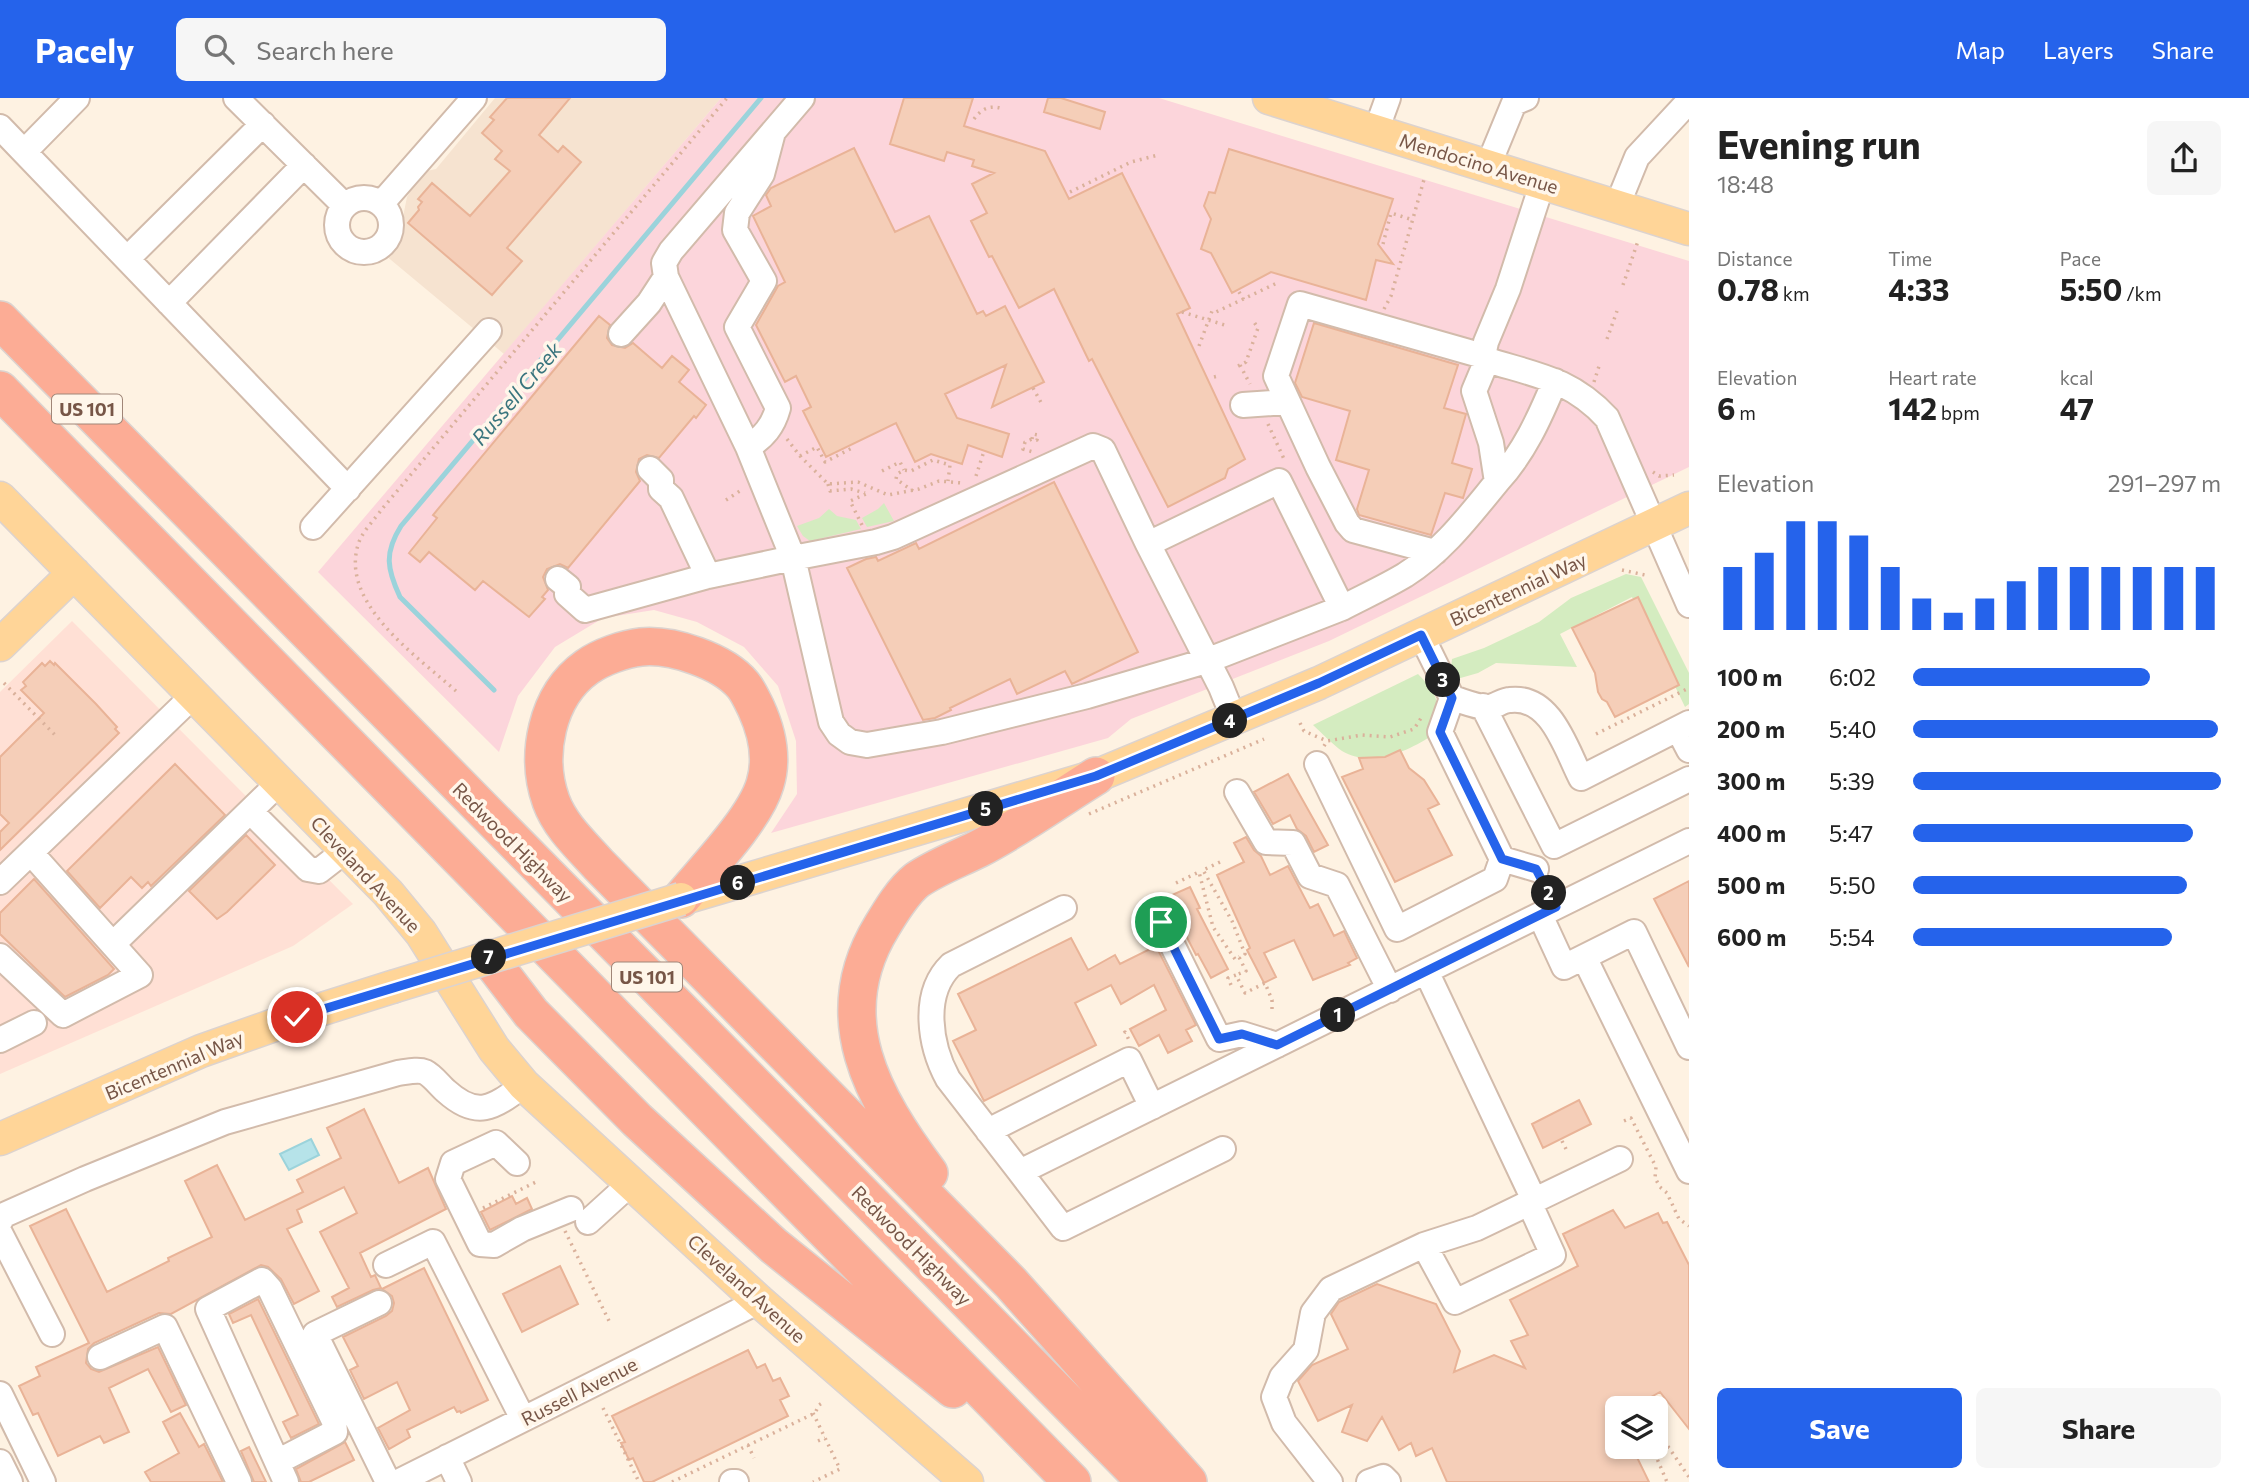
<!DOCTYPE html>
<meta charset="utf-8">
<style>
body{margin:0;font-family:Commissioner,sans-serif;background:#f6f6f6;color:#222;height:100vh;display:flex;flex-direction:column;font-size:26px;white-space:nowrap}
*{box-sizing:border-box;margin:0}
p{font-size:23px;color:#767676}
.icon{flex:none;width:38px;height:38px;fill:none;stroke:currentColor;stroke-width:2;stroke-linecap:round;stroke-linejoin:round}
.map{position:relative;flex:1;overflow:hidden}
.drawer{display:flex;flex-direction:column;background:#fff;width:560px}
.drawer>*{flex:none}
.fabs{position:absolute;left:1605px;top:1298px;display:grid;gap:14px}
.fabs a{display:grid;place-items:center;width:63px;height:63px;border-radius:10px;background:#fff;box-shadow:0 4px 10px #0003;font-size:35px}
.pin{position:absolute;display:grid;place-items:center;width:60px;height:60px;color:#fff;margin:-30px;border:4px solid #fff;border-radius:50%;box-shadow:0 2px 7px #0007}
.km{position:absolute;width:35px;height:35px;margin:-18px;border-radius:50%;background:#222;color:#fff;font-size:19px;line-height:35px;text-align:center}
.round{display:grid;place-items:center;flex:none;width:74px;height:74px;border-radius:10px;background:#f6f6f6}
.summary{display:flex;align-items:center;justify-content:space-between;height:119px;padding:0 28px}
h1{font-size:38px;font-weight:700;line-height:52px}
.figures{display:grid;grid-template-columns:repeat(3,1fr);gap:10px;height:119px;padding:7px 28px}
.figures div{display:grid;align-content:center}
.figures b{font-size:30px;font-weight:700}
.figures small{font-size:19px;font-weight:400}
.figures p{font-size:19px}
.chart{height:196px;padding:14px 28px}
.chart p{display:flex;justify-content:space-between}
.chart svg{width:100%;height:126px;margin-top:7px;stroke:#2563eb;stroke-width:6}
.cta{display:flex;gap:14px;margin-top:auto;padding:14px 28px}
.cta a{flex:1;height:80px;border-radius:10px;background:#2563eb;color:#fff;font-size:28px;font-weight:700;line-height:80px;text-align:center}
.cta a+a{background:#f6f6f6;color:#222}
ul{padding:0 28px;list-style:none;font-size:23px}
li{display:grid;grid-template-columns:112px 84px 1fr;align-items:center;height:52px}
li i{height:18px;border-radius:9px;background:#2563eb}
header{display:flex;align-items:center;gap:42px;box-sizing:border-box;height:98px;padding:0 35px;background:#2563eb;color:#fff}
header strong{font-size:33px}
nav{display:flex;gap:38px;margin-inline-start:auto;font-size:24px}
.search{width:490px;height:63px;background:#f6f6f6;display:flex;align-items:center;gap:18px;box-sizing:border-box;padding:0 24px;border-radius:10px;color:#767676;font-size:26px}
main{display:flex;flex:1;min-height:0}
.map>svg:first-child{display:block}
.residential{fill:#f6e3d0}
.commercial{fill:#ffe0d5}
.medical{fill:#fcd5db}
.green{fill:#d4ecc0}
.water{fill:#b6e3e9;stroke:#9bd3db;stroke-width:2}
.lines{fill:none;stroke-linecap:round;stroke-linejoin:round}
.stream{stroke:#9bd3db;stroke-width:5}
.building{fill:#f5ceb8;stroke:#e9b397;stroke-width:2}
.minor-casing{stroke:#d2bbab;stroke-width:28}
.major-casing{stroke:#dcd3cf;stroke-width:35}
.highway-casing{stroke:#dcd3cf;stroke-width:40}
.path{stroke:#dab19b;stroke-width:3.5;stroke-dasharray:2 5;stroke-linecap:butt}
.minor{stroke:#fff;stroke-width:24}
.major{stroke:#ffd598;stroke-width:32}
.highway{stroke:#fcac95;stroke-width:37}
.major-bridge-casing{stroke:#dcd3cf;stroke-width:35;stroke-linecap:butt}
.major-bridge{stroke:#ffd598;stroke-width:32}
.route-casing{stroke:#fff;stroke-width:14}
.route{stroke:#2563eb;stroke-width:9}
.labels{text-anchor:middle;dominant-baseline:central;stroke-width:7;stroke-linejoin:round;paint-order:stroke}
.shield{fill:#fff6ea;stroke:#a08678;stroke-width:2}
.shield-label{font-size:18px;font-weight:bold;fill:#775647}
.street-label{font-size:19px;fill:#775647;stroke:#fff6ea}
.water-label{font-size:21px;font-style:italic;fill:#3a757e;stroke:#fff6ea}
</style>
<header>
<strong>Pacely</strong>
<div class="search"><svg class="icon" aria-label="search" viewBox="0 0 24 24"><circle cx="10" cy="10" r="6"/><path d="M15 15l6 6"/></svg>Search here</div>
<nav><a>Map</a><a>Layers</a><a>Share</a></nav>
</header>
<main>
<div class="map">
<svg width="1689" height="1384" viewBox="0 0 1689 1384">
<rect width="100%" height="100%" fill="#fef2e2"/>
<!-- residential -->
<path class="residential" d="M495,0H721L504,256L385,157L399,139L407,99L422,74L436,71Z"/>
<!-- commercial -->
<path class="commercial" d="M72,523L353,806L293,848L0,976V594Z"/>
<!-- medical -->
<path class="medical" d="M721,0H1159L1689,163V369L1329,543L1131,621L1108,640L771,735L797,696L796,643L778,588L744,549L697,524L654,512L603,520L555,549L518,598L499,654L318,474Z"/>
<!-- green -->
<path class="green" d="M884,405L894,423L867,429L862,420L878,411Z
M829,411L837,418L856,422L861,431L810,443L803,438L797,428L819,420Z
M1626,476L1641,479L1689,575V606L1685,609L1632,499L1560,536L1577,569L1496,565L1478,575L1457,581L1451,570L1452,561L1484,550L1539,524L1571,500Z
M1418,576C1442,600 1439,606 1431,638C1407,654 1370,670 1342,653C1332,646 1322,635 1313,627Z"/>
<!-- water -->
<path class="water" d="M311,1041L319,1057L289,1072L280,1056Z"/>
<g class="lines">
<!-- stream -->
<path class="stream" d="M494,592L400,499C387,471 384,455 401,428L761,0"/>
</g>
<!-- building -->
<path class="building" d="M507,0H570L539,37L558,54L563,48L581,64L507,150L522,163L492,197L408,125L419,112L418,109L422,104L418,101L432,85L470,118L510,73L495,61L502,53L482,35L494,22L490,19Z
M904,0H973L964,28L1045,53L1069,101L1122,75L1190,210L1177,216L1245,361L1228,371L1225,380L1168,409L1092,261L1089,263L1054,191L1019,210L992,158L989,159L971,123L987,115L972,86L994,75L972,68L974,62L947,54L944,63L890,46Z
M1048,0H1061L1105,14L1100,31L1044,14Z
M854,50L895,134L929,118L977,216L983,213L986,218L1005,208L1044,284L992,309L1006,267L945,296L957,320L1009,336L1002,359L968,347L962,366L931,356L915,364L896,325L826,359L803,313L811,309L796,278L785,284L756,227L778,188L785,184L753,118L771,108L766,97L771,90Z
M1229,51L1393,101L1378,146L1393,166L1376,162L1366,202L1271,174L1232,195L1211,155L1201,151L1211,121L1204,108L1209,94L1215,95Z
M599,218L610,227L607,240L612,247L625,250L633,245L662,270L672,258L689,272L679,284L706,307L696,320L694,318L659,360L647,357L639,361L636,374L640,383L568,470L560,466L547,471L543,479L548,492L542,499L545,501L529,519L483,483L475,492L429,454L420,464L409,455L437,420L433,417Z
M1314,225L1458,267L1444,310L1466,316L1452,365L1472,371L1463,400L1445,395L1431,437L1359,417L1357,411L1369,372L1336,362L1350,313L1302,299L1295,285Z
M1054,384L1138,554L1072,586L1065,573L1017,596L1010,581L950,610L951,612L935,620L923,622L847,470L866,461L876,459L878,463L916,445L919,451Z
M1638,499L1679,587L1615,619L1607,604L1602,601L1598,594L1595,575L1572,530Z
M50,563L54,567L55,565L96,606L117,629L115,631L119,635L0,752V734L9,725L0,716V659L44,615L21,592L26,588L23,584L42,565L45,568Z
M1400,652L1409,670L1424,682L1439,706L1428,711L1452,757L1395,784L1342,679L1363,671L1359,660L1385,659Z
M175,666L225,717L151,788L148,784L142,790L131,779L100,810L67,773Z
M1288,676L1328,747L1314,754L1306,738L1297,731L1290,717L1273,726L1254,694Z
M246,737L275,767L227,814L217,821L189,793Z
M1246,739L1254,752L1261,758L1270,777L1288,768L1310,810L1318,806L1334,838L1344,833L1357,860L1348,865L1350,867L1313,882L1294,842L1264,855L1276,879L1264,885L1247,852L1250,850L1217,777L1244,764L1234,745Z
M34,781L114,871L108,877L65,899L0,836V815Z
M1689,783V869L1654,801Z
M1190,789L1200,810L1197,811L1228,871L1211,880L1198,856L1196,857L1179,824L1182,822L1172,797Z
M1071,840L1088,872L1115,857L1120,866L1156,848L1196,927L1186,932L1192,943L1168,955L1159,937L1139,948L1130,931L1166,912L1154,887L1121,906L1111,887L1075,905L1096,947L984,1003L953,943L976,932L958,896Z
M1579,1002L1591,1026L1543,1050L1532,1026Z
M364,1011L399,1085L428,1070L446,1111L360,1155L371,1179L375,1177L381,1190L373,1192L337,1209L332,1199L349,1190L320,1134L357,1115L344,1089L297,1112L302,1124L287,1131L319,1193L294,1206L281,1181L268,1169L261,1167L171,1216L159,1215L94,1245L88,1251L86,1265L91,1271L99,1274L158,1249L186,1307L171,1314L148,1271L109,1290L129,1334L104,1345L100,1338L58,1358L38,1315L33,1317L19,1288L40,1278L36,1269L89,1245L30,1128L66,1111L107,1194L169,1163L168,1160L212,1139L185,1083L217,1067L245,1122L303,1094L297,1082L341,1060L327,1030Z
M512,1098L516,1106L527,1100L532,1111L490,1132L481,1114Z
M1613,1112L1625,1130L1658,1115L1663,1125L1667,1124L1689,1167V1331L1660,1294L1630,1311H1617V1349H1632L1649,1384H1447L1432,1350L1416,1358L1411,1345L1399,1352L1382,1319L1367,1343L1342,1334L1352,1307L1318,1323L1298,1283L1312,1267L1348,1251L1331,1216L1339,1204L1377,1186L1436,1206L1460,1253L1454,1274L1494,1257L1525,1270L1511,1243L1528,1237L1510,1202L1578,1168L1563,1136Z
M560,1168L578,1206L522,1234L503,1196Z
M424,1170L488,1302L461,1315L460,1313L457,1314L454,1309L407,1332L410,1339L389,1351L378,1330L410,1312L397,1284L364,1301L350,1272L358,1268L343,1239L386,1218L392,1213L394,1205L392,1198L382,1191Z
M258,1201L319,1326L291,1340L283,1324L298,1317L251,1217L233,1225L229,1216Z
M748,1252L757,1270L765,1266L773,1283L780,1280L789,1298L780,1302L788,1318L652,1384H644L633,1360L629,1362L621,1345L625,1344L612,1318Z
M180,1315L199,1349L204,1346L223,1384H151L145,1374L179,1355L163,1324Z
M345,1344L354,1362L309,1384H301L296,1371Z
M249,1349L266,1384H254L241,1353Z"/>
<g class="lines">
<defs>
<path id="minor" d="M236,0L345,108
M0,29L348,391
M1376,33L1388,0
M24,54L77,0
M1488,68L1514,5L1526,0
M337 127a27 27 0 1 1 54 0a27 27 0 1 1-54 0Z
M381,106L474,0
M1617,108L1637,59L1689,3
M127,161L263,26
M169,205L304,67
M621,236L649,205L666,179L664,165L671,153L802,0
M1483,258L1486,244L1508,191L1542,86
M1243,307L1287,304
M1093,348L1103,352L1148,446L1279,383L1342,510L1206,563L1087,598L942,634L867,647L850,644L839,636L831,624L793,460L876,444L893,439Z
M748,349C764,339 773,328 778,310L737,229L764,183L735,132L737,115L762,76L773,34
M650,371L661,382V391L671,400L708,478
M1497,384C1524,355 1540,319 1555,283
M313,429L489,233
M1148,446L1221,589L1234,621
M1435,454L1353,432L1347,425L1318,369L1276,278L1300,206L1483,258L1487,262C1536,277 1571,281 1607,320L1689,507
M558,481L568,489L567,496L585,512L708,478L793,460L748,349L666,179
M1342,510C1363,499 1385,489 1405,477C1443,453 1469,418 1497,384L1491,345L1474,293L1487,262
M1421,537L1452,600L1440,634L1502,761L1536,771
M1452,600C1463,603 1478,610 1489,609C1496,608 1503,602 1510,602C1551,597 1566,651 1581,680L1689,625
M1483,608L1554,748L1689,681
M1678,631L1689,652
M1317,666L1397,831L1495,781L1502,761
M1237,694L1266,744L1293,745L1310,778L1337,787L1390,892
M251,714L308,771L319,773L346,752
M0,784L194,597
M1064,810L951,867C921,896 930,948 948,981L1020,1074L1689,743
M1540,817L1564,869L1634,834L1689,949
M1161,824L1219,941L1242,936L1277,947
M113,846L280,684
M0,858L63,917L140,877L31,755
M1584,859L1689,1073
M1426,873L1534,1102
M0,942L34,925
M988,1033L1129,962L1152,1009
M517,1065L496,1045L453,1065L448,1081L480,1146L494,1147L522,1131L571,1111
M1020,1074L1063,1130L1223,1051
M0,1123L4,1117L85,1081L225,1024L398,975C406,974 418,971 425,974C433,978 440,988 446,993C478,1022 494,1009 524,987
M588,1124L631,1085
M0,1135L52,1236
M1424,1147L1455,1204L1553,1157L1529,1104
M386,1167L433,1144L523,1321
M379,1205L315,1236L388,1384
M100,1259L165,1229L239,1384
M0,1296L43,1384
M447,1359L459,1384
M0,1364L10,1384
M277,1364L335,1334L334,1323L270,1191L262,1182L208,1211L286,1384
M398,1384L759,1203
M732,1384H736
M1330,1384L1284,1325L1274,1299L1282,1279L1306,1252L1313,1215L1331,1191L1424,1147L1477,1130L1620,1061
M1369,1384L1383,1379L1388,1384"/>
<path id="major" d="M1269,0L1689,131
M0,400L388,795L421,835L494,951L524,987L759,1203L967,1384
M0,547L74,475
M681,801L1096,678L1319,585L1689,410
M0,1041L201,953L297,919L392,889"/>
<path id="highway" d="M0,222L1146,1384
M0,292L1072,1384
M681,801C705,772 755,721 765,686C773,660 767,634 756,610C752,602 748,593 743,587C723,563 672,546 641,549C624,551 601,559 587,569C546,598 535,658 551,703C560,728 581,747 598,766L1011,1185L1188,1384
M489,860L531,915L637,1022L774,1148L953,1291
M929,1075C873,1000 826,919 882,828C891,813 903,793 917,782C936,769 958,761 978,751C1019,730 1057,702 1096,678"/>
</defs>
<!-- minor casing -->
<use href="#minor" class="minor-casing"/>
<!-- major casing -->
<use href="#major" class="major-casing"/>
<!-- highway casing -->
<use href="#highway" class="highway-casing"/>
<!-- path -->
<path class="path" d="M974,21C983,9 991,7 1004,11
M1070,94L1131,64L1158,57
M1383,146L1391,115L1413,122
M1623,187L1638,143
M1239,194L1245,204
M1384,211L1391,198L1425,78
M1182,214L1228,228
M1607,241L1617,213
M1199,248L1212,213L1216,214L1277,185
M1240,267L1250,286
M1238,268L1246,264L1258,230L1254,224
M1214,279L1218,278
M1594,284L1600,265
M1033,290L1043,308
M1268,326L1284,361L1282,362
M787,341L800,358L828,386L858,384L888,397L919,391L939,383L962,385
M1032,341L1033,336L1038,337L1037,342L1032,341L1025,344L1023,351L1033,354
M800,358L817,349L825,364L852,350
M882,373L900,364L904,372
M1653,374L1659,378L1674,377
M976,378L984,353
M828,386L830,393L851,391L865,395
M913,393L896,381L897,376L904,372L911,373L933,362L950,367L948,383
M726,402L743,391
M862,427L850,403L866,396
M1622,472L1645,477
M4,585L57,639
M456,593C418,559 340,506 358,447C361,435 375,421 382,411L727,0
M1300,625L1304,633L1327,643
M1596,636L1689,590
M1324,648L1327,643L1362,637L1390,639L1414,631L1423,617
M1089,716L1264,641
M1220,764L1203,772L1232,823L1245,856L1239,859
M1176,785L1199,774L1213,829L1235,861L1239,859L1246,873L1236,877
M1231,887L1228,880L1236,877L1245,895L1265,885L1272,902V911
M1124,935L1125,934L1129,942
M1624,1023L1631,1020L1656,1069L1655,1080L1660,1089L1667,1095L1679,1121L1689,1128
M1562,1043L1566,1051
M483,1110L538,1083
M565,1133L610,1225
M1640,1309L1641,1311
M603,1310L639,1384
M813,1315L840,1371L813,1384
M1656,1331L1689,1379
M818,1343L825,1340
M748,1347L754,1360
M1652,1349L1667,1384
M1656,1358L1668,1349
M672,1384L815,1315L819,1307L825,1303"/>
<!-- minor -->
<use href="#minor" class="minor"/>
<!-- major -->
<use href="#major" class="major"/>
<!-- highway -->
<use href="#highway" class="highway"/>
<defs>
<path id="major-bridge" d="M392,889L681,801"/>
</defs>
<!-- major-bridge casing -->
<use href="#major-bridge" class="major-bridge-casing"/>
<!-- major-bridge -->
<use href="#major-bridge" class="major-bridge"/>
</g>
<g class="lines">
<defs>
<path id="route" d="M297,919L1096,678L1319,585L1421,537L1452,600L1440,634L1502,761L1536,771L1556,809L1277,947L1242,936L1219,941L1161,824"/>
</defs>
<!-- route casing -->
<use href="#route" class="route-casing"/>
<!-- route -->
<use href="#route" class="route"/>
</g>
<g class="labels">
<!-- shield labels -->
<g class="shield">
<rect x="52" y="296.5" width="70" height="29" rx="5"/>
<rect x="612" y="864.5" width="70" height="29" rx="5"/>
</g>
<g class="shield-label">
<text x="87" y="311">US 101</text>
<text x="647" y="879">US 101</text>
</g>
<!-- street labels -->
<g class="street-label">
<text transform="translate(1479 65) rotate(17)">Mendocino Avenue</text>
<text transform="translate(1518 491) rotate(-25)">Bicentennial Way</text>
<text transform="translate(513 744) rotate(45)">Redwood Highway</text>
<text transform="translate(366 776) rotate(47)">Cleveland Avenue</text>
<text transform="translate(174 967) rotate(-23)">Bicentennial Way</text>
<text transform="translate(912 1147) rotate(45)">Redwood Highway</text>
<text transform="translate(747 1190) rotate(42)">Cleveland Avenue</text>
<text transform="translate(579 1293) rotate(-27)">Russell Avenue</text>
</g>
<!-- water labels -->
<g class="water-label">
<text transform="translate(516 295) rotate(-50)">Russell Creek</text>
</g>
</g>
</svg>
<div class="fabs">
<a><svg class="icon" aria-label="layers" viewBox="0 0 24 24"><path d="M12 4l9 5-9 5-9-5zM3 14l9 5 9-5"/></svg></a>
</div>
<div class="pin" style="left:1161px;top:824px;background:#1e9e55"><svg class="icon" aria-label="arrive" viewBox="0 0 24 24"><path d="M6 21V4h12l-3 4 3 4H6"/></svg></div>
<div class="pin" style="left:297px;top:919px;background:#d93025"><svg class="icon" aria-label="check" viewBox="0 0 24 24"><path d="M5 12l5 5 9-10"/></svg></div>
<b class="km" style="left:1338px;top:917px">1</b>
<b class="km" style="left:1549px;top:795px">2</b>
<b class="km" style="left:1443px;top:582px">3</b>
<b class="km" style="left:1230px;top:623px">4</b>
<b class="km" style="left:986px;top:711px">5</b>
<b class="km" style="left:738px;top:785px">6</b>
<b class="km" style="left:489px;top:859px">7</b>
</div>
<section class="drawer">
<div class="summary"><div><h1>Evening run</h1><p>18:48</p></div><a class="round"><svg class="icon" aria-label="share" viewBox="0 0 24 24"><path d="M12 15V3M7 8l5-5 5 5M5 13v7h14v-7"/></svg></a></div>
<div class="figures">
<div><p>Distance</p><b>0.78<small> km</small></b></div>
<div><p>Time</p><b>4:33</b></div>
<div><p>Pace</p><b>5:50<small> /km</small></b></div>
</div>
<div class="figures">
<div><p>Elevation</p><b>6<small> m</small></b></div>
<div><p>Heart rate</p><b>142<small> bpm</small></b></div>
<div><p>kcal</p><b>47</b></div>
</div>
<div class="chart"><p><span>Elevation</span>291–297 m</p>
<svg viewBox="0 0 160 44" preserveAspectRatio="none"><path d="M5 44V22M15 44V17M25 44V6M35 44V6M45 44V11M55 44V22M65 44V33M75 44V38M85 44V33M95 44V27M105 44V22M115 44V22M125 44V22M135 44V22M145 44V22M155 44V22"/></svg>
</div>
<ul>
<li><b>100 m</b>6:02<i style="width:77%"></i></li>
<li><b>200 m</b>5:40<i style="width:99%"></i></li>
<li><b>300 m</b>5:39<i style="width:100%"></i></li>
<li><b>400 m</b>5:47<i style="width:91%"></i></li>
<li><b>500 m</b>5:50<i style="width:89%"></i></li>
<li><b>600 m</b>5:54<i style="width:84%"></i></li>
</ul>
<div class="cta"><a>Save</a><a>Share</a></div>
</section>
</main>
